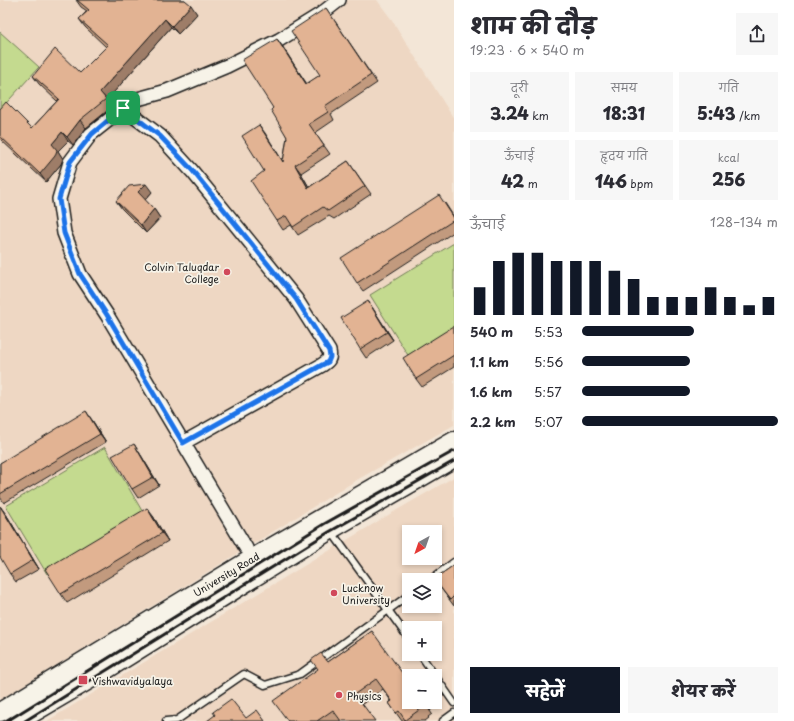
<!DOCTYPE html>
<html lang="hi">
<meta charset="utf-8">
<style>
body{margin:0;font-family:"Playpen Sans","Playpen Sans Deva",sans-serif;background:#f7f7f7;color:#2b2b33;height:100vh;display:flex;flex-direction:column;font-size:15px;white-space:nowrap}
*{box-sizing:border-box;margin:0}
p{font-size:13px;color:#7c7c81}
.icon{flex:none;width:22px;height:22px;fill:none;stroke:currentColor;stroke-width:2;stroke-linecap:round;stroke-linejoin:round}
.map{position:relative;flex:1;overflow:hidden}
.side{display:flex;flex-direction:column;background:#fff;width:340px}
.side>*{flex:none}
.needle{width:26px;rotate:220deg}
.fabs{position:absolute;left:402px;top:525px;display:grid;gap:8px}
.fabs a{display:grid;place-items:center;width:40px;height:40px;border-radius:0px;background:#fff;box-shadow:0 2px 6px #0003;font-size:20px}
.pin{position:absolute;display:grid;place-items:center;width:34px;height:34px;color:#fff;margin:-17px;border-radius:8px;box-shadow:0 2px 6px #0006}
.round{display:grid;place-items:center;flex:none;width:42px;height:42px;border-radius:0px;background:#f7f7f7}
.headline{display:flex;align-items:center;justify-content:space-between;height:68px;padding:0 16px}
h1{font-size:22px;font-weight:800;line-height:30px}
.metrics{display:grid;grid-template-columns:repeat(3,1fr);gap:6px;height:68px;padding:4px 16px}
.metrics div{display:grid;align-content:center;border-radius:0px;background:#f7f7f7;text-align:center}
.metrics b{font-size:17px;font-weight:800}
.metrics small{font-size:11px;font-weight:400}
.metrics p{font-size:11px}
.chart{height:112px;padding:8px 16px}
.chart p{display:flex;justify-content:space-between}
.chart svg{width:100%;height:72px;margin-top:4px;stroke:#111827;stroke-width:6}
.primary-button{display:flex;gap:8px;margin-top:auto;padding:8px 16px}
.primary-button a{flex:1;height:46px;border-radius:0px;background:#111827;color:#fff;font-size:16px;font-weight:800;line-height:46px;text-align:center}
.primary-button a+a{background:#f7f7f7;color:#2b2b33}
ul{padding:0 16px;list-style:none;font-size:13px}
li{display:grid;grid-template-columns:64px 48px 1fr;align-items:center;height:30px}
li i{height:10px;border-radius:5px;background:#111827}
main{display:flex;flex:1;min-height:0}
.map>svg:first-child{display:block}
.built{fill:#eed7c3;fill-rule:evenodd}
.green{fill:#c4da8f;stroke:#707b56}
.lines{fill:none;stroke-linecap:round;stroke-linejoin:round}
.lane-casing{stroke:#1c1c1c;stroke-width:9}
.street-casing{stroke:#1c1c1c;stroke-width:16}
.secondary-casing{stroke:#1c1c1c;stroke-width:21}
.lane{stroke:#f7f3e8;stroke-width:6}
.street{stroke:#f7f3e8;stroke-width:13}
.secondary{stroke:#f7f3e8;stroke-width:18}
.rail{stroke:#1c1c1c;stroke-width:3}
.wall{fill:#c29a7e;stroke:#1c1c1c}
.shaded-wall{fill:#9e7d67;stroke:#1c1c1c}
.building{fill:#e2b393;stroke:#1c1c1c}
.route-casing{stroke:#fff;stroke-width:8}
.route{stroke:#1a73e8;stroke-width:5}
.poi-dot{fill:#d1495b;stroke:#f7f3e8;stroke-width:1.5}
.labels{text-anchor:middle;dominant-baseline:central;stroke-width:3.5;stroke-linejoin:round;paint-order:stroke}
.poi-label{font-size:10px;fill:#1c1c1c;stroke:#f7f3e8;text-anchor:start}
.street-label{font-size:10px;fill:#1c1c1c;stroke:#f7f3e8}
</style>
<main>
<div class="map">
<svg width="454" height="721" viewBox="0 0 454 721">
<rect width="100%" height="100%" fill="#f3e6d7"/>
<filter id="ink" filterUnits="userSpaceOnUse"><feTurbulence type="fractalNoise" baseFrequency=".025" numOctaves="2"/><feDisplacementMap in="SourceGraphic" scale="8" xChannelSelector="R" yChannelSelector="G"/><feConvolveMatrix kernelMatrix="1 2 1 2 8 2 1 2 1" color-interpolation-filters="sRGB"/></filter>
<g filter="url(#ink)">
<!-- built -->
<path class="built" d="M0,0H377L392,20L454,119V425L355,481L0,700Z
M454,477V721H47L390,514ZM409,532H435V558H409ZM409,580H435V606H409ZM409,628H435V654H409ZM409,676H435V702H409Z"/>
<!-- green -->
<path class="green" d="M0,32L39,67L0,110Z
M454,243V333L411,360L370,295Z
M105,447L145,516L47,574L6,506Z"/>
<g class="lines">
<defs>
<path id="lane" d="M331,531L409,639
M430,580L454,562
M420,654L454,703
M166,721L177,720L244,674L265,685L300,674L409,595
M443,721L454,713"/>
<path id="street" d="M123,108L160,136L192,171L296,299L329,351C331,359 328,361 322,365L183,443
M246,548L107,315L80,274L64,233L59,199L70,162L91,134L134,100L167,91L227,66L279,40L321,14L339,0"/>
<path id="secondary" d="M0,712L253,558L454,441
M19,721L99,674L330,530L454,458"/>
</defs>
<!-- lane casing -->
<use href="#lane" class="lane-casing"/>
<!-- street casing -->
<use href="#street" class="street-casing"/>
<!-- secondary casing -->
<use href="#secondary" class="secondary-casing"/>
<!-- lane -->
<use href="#lane" class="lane"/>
<!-- street -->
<use href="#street" class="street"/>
<!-- secondary -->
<use href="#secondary" class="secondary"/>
<!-- rail -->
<path class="rail" d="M7,721L324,524L454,451
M25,721L329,532L454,461"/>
</g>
<!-- wall -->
<path class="wall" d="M76,0H185L197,14L178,34L171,27L107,100L112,107L86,128L73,145L68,141L58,151L63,159L61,164L46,182L0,139V109L32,128L57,101L39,84L33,76L80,73L106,47L85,27L79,19L87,11L81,7Z
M326,8L377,83L331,114L334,120L315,133L330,154L301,173L309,187L348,161L371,194L334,219L329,216L298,235L291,225L283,230L277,221L264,171L259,125L283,162L287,137L273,108L277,39L307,84L320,75Z
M152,192L145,200L154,209L160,218L146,233L122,209L116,201Z
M445,203L454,217V232L363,291L357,283Z
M368,301L393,340L366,358L360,349Z
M454,326V367L422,387L416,379Z
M92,420L106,442L4,503L0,497V463Z
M139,452L159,485L138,498L132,489Z
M6,514L39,569L16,582L10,574Z
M153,516L168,541L67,603L61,594Z
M454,565V606L434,579Z
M372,631L409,702L435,705L430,711L432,714L428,717L429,718L425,721H402L389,703L391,701L383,689L339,721H287L328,662Z"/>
<!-- shaded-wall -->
<path class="shaded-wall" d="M191,5L197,14L178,34L172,26Z
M165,19L171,27L107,100L100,92Z
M277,39L283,47L312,93L306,84Z
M80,120L86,128L73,145L67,137Z
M259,125L265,133L289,171L283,162Z
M62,132L68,141L58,151L63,159L61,164L46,182L40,174L52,144Z
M295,165L301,173L314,196L308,188Z
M146,184L152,192L144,201L138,192Z
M154,209L160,218L146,233L141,225Z
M368,301L374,310L393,340L387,332Z
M86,411L92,420L106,442L100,434Z
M134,444L139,452L159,485L153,477Z
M0,506L6,514L39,569L33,560Z
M147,508L153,516L168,541L162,533Z
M423,702H433L435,705L430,711Z"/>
<!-- building -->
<path class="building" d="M77,0H185L191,5L172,26L165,19L100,92L106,99L80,120L67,137L62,132L52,144L57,150L55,156L40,174L0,136V109L6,102L32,128L59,99L33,76L55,49L80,73L108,45L79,19L89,10Z
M326,8L371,75L325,106L328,112L309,124L324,146L295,165L308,188L348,161L365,186L328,211L323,207L293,227L286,216L277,221L251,181L264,171L242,136L259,125L283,162L287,137L271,110L273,108L242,60L277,39L306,84L320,75L291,31Z
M146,184L138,192L154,209L141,225L116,201L129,186Z
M439,195L454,218V220L357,283L341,258Z
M368,301L387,332L360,349L341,318Z
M454,326V355L416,379L403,358Z
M86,411L100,434L0,494V463Z
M134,444L153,477L132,489L112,456Z
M0,506L33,560L10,574L0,557Z
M147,508L162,533L61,594L45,569Z
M454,565V596L450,600L434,579Z
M372,631L405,677L407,676L409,678V702H423L425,704L421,707L422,708L405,720L399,711L396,713L389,703L392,701L376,679L355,694L375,721H341L333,710L317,721H288L273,701L318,669L311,660L321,653L328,662Z
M231,699L246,718L257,710L265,721H207L215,715L213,712Z"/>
</g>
<g class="lines" filter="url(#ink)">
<defs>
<path id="route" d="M123,108L160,136L192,170L296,299L329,351L330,357L328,362L322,365L183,443L107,315L80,274L64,233L59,199L70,162L92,134Z"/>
</defs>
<!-- route casing -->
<use href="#route" class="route-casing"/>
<!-- route -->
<use href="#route" class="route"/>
</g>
<!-- markers -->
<g class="poi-dot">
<circle cx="227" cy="272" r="4"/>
<circle cx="334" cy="593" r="4"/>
<rect x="78" y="675" width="10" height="10" rx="2"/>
<circle cx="339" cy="695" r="4"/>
</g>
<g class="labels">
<!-- poi labels -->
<g class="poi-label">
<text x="219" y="266" text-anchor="end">Colvin Taluqdar<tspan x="219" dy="12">College</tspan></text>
<text x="342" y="587">Lucknow<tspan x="342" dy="12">University</tspan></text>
<text x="92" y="680">Vishwavidyalaya</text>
<text x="347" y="695">Physics</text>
</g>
<!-- street labels -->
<g class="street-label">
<text transform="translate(226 574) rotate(-31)">University Road</text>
</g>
</g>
</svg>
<div class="fabs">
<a><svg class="needle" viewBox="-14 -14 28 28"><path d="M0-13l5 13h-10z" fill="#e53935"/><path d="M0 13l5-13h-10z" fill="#7c7c81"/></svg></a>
<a><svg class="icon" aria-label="layers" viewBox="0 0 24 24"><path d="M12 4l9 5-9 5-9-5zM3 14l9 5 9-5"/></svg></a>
<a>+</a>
<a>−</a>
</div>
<div class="pin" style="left:123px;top:108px;background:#1e9e55"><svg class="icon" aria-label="arrive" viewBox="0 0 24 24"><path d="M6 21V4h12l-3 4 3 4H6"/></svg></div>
</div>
<section class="side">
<div class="headline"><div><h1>शाम की दौड़</h1><p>19:23 · 6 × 540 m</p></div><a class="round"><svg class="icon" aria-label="share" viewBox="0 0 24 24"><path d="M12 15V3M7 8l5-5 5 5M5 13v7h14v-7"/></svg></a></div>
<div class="metrics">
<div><p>दूरी</p><b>3.24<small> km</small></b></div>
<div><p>समय</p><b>18:31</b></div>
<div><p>गति</p><b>5:43<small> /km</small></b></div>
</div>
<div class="metrics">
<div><p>ऊँचाई</p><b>42<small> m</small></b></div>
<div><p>हृदय गति</p><b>146<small> bpm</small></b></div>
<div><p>kcal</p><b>256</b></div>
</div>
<div class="chart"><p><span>ऊँचाई</span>128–134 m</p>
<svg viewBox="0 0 160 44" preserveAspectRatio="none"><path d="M5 44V27M15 44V11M25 44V6M35 44V6M45 44V11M55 44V11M65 44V11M75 44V17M85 44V22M95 44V33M105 44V33M115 44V33M125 44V27M135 44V33M145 44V38M155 44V33"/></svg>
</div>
<ul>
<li><b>540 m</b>5:53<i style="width:57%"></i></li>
<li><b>1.1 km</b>5:56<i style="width:55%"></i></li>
<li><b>1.6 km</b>5:57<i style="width:55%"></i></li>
<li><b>2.2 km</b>5:07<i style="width:100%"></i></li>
</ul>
<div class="primary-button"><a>सहेजें</a><a>शेयर करें</a></div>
</section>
</main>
